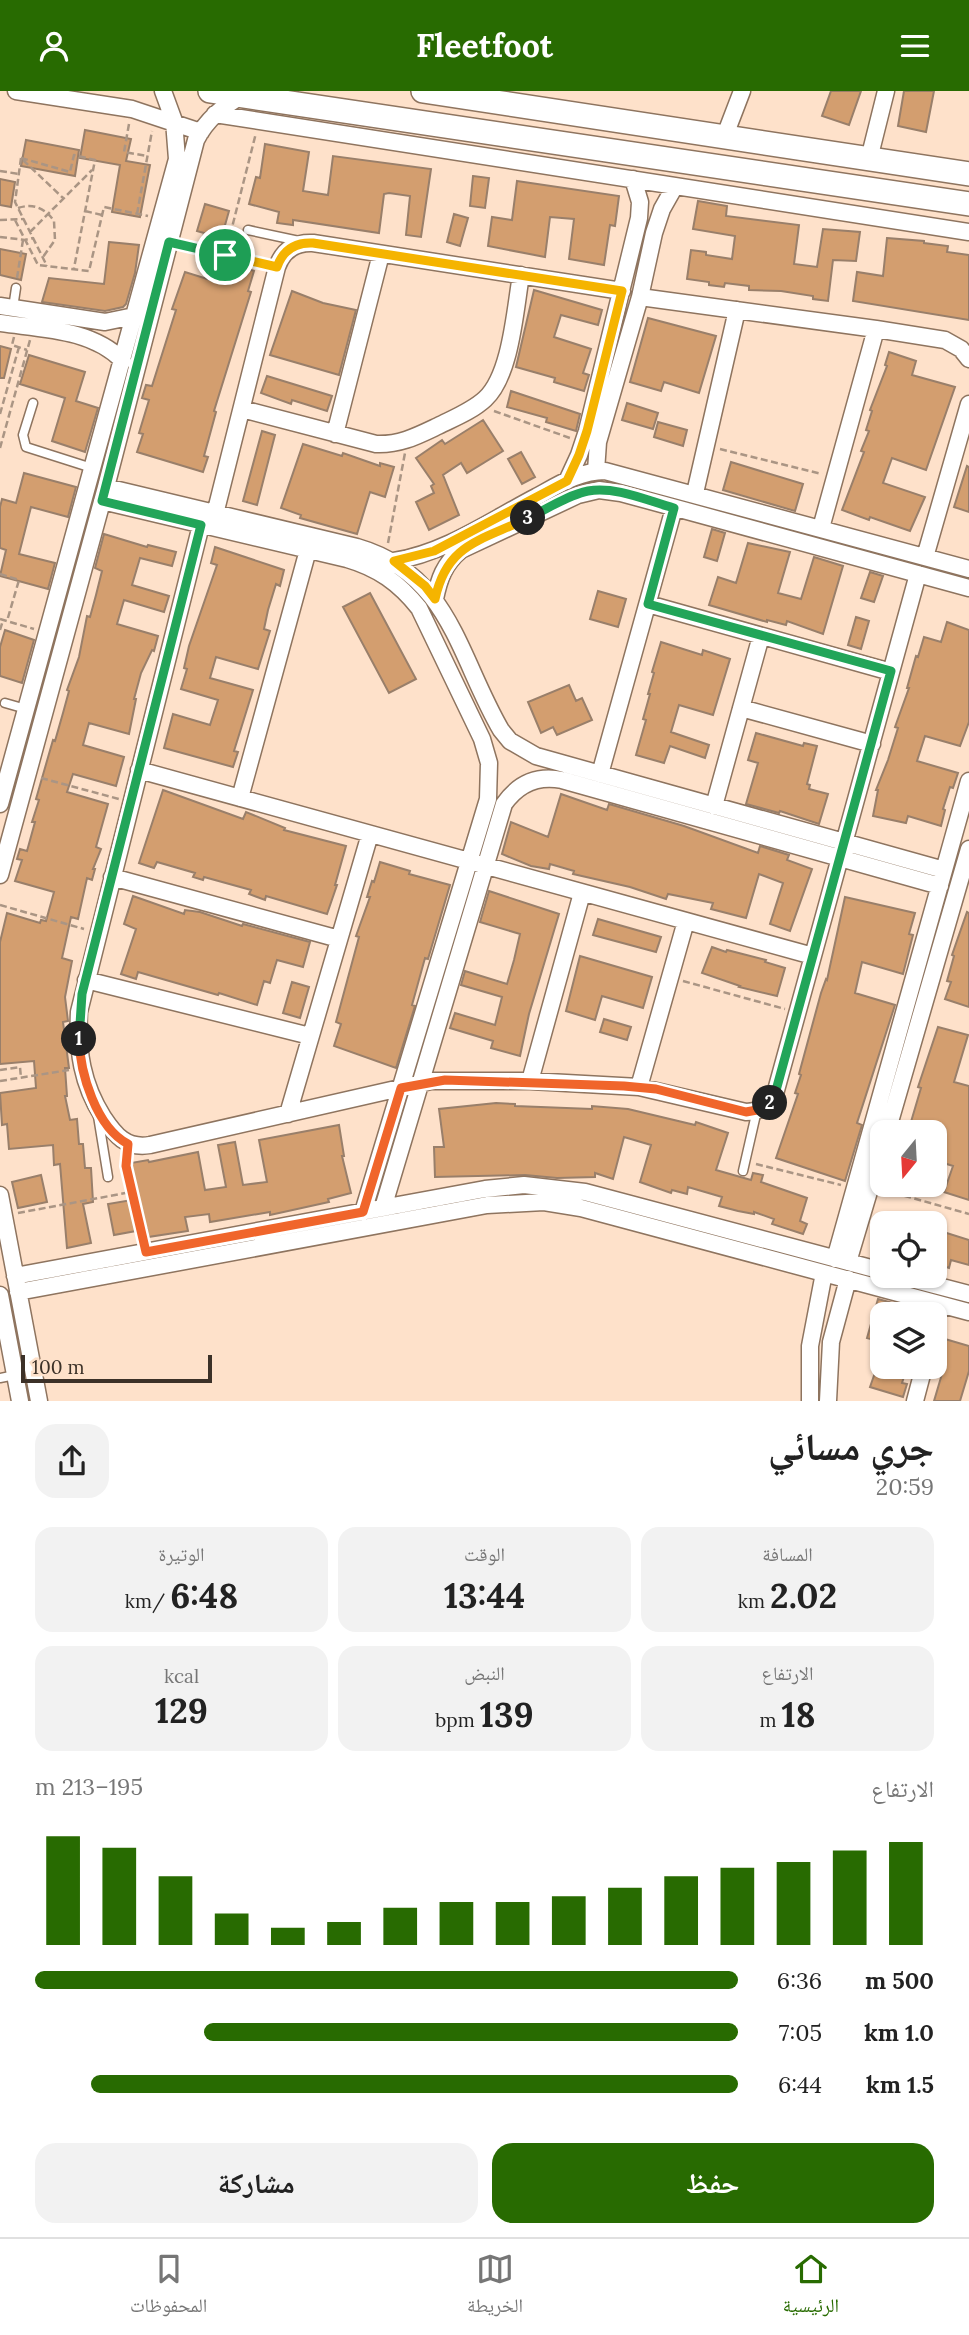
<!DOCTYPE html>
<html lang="ar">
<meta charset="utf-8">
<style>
body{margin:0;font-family:Lora,"Noto Naskh Arabic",serif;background:#f2f2f2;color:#222;direction:rtl;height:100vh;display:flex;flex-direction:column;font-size:26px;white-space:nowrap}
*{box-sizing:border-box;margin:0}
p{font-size:23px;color:#767676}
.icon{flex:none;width:38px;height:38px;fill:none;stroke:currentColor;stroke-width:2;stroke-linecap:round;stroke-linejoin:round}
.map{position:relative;height:1310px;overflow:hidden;direction:ltr}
.panel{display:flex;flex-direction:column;background:#fff;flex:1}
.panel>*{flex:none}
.needle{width:46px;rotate:198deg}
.tools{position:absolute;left:870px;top:1029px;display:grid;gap:14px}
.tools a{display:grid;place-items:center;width:77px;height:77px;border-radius:14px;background:#fff;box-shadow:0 2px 5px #0004;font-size:35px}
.scale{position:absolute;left:21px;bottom:18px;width:191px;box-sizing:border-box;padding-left:7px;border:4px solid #3c3128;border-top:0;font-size:19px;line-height:24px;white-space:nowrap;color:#3c3128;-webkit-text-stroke:5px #fee1ca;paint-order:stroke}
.pin{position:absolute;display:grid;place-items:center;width:60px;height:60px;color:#fff;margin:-30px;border:4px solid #fff;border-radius:50%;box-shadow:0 2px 7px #0007}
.km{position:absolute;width:35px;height:35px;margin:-18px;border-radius:50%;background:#222;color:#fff;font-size:19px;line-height:35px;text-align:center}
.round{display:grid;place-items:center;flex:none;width:74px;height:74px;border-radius:21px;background:#f2f2f2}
.headline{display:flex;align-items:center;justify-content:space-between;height:119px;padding:0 35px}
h1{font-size:38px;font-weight:700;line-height:52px}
.figures{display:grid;grid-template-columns:repeat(3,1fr);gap:10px;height:119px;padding:7px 35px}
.figures div{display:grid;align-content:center;border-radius:18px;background:#f2f2f2;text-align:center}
.figures b{font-size:35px;font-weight:700}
.figures small{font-size:19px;font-weight:400}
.figures p{font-size:19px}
.chart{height:196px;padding:14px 35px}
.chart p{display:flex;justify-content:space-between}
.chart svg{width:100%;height:126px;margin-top:7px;stroke:#286b01;stroke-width:6}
.cta{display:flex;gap:14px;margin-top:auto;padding:14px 35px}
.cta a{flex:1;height:80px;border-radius:21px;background:#286b01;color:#fff;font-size:28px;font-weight:700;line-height:80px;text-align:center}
.cta a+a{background:#f2f2f2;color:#222}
ul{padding:0 35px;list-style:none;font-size:23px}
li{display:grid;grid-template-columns:112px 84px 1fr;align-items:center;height:52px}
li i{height:18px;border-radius:9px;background:#286b01}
header{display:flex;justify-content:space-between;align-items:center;height:91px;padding:0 35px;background:#286b01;color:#fff;font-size:32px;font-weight:700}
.tabs{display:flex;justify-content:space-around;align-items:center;height:98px;border-top:2px solid #e0e0e0;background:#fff;font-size:19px;color:#767676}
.tabs a{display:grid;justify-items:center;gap:4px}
.tabs .active{color:#286b01}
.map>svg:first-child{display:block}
.building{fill:#d39e6f;stroke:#997f6a;stroke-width:2}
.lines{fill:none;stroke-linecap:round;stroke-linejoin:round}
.lane-casing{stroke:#8e745f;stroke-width:11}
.street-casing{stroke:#8e745f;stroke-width:19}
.secondary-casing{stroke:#8e745f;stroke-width:26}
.path{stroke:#aa9584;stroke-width:2.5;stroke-dasharray:7 3.5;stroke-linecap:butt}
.lane{stroke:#fff;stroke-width:8}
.street{stroke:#fff;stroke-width:16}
.secondary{stroke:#fff;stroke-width:23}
.split-1-casing{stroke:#fff;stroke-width:14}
.split-2-casing{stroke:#fff;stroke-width:14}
.split-3-casing{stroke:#fff;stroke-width:14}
.split-4-casing{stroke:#fff;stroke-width:14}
.split-1{stroke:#22a559;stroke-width:9}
.split-2{stroke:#f0652b;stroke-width:9}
.split-3{stroke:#22a559;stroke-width:9}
.split-4{stroke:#f5b400;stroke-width:9}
</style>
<header><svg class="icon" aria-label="menu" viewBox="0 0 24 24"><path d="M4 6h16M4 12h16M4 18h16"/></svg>Fleetfoot<svg class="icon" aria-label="person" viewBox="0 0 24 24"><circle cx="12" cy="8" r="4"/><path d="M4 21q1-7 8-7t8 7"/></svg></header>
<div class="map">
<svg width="969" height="1310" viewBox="0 0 969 1310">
<rect width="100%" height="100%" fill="#fee1ca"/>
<!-- building -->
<path class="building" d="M831,0H861L849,34L822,25Z
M904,0H934L926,41L898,35Z
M85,39L131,48L126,70L150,74L140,126L112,121L120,74L80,67Z
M26,49L79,59L75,85L21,75Z
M265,53L309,61L303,100L328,104L333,65L431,78L421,146L406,144L410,105L389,102L384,103L379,142L293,129V134L277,132L279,121L249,113L256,86L260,87Z
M473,85L489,87L485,117L470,115Z
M0,88L15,91L11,116L0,114Z
M517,90L619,105L615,135L610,134L604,174L569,168L574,128L550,126L545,166L488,155L492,126L512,129Z
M698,110L727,115L726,125L799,134L794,173L817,176L823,138L860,141L856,170L833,169L828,210L813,208V205L781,200L749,199V195L725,192L724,196L709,194V191L687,188L691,159L706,161V164L732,168L735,145L693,138Z
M205,113L229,120L220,152L203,147L204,142L197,140Z
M454,123L468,127L460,155L447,151Z
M887,147L924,150V152L948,155L947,161L969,164V229L853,210L857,181L883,185Z
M109,151L139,154L135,182L126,213L123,216L105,220L42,211L49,187L104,193Z
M0,158L26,163L21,189L0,184Z
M226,171L254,180L248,200L251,201L214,320L216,321L204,365L208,366L203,381L137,361L143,343L139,342L149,309L142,307L146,294L152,295L176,219L172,218L185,181L220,192Z
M534,199L602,219L598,234L561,224L554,246L591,258L583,282L589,284L584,300L554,291L555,287L516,276Z
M292,200L323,212L356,219L339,284L270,264Z
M648,227L716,245L699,302L664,291L661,300L630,291Z
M0,255L11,258L4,287H0Z
M889,261L916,270L912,284L955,296L926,379L892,367L883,392L925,406L910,440L870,426L869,429L842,419L864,361L861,360L869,340L866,339L872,320L870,319L887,275L885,274Z
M29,264L85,281L76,310L98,317L85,361L52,350L65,307L20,293Z
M267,285L332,305L327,320L292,309L291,313L261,302Z
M511,300L580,323L576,340L546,331L547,327L507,316Z
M627,312L658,322L653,338L622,329Z
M483,329L503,360L467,382L461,372L443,384L459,424L429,439L416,411L434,402L431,395L434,393L416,367L442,349L445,353Z
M658,331L687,339L683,355L654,346Z
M262,340L275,344L257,414L243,410Z
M303,353L342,365L343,362L380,375V372L394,376L385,406L370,401L357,443L300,427L301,424L281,417Z
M521,361L535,386L522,393L508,368Z
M731,371L803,393L795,420L723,399Z
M967,375L969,376V421L954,416Z
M24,382L76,396L68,426L31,416L19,463L55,472L48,498L0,485L6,459L0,457V416L2,408L16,412Z
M712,438L725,442L717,470L704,466Z
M104,443L147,456L148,454L176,461L172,475L140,467L132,494L169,505L164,521L124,509L117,533L158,545L154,560L152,559L141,582L134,608H136L129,643L89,632L83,654L124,666L116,695L73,683L67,701L108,713L96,756L101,758L93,778H95L92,789L87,787L78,828L71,826L62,867L72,870L65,906L68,930L63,931L69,977H65L67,1005H65L70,1029L77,1028L79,1053H83L85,1077H91L93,1111L83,1113L91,1152L67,1157L60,1073L54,1074L53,1054L9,1058L7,1033L2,1034L0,1002L36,997L34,970L0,973V851L7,822L40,832L41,829L46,830L54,801L15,790L22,769L17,768L20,758L27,760L35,731H32L39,709L36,708L53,649L55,650L63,622L69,600L67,599L79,566L87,525L90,526L96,504L102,480L95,477Z
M748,452L790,461L778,502L801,508L814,466L843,475L823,543L787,530L786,534L767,529V531L709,514L718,486L736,492Z
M215,456L284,479L280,495L276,493L268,519L264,538L270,540L258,578L216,566L210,587L253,599L234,660L238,661L233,676L164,657L173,623L210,634L218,609L181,598L187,578L184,577L189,555L217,474L211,472Z
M870,481L883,485L874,511L861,507Z
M598,500L626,508L618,536L590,528Z
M370,502L416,588L389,602L343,516Z
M856,526L869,530L861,558L848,554Z
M947,531L969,539V631L960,655L925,645L917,670L958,682L953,697L950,696L943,718L945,719L941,735L908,725L906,732L873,725L878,699H876L888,669L898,637L895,636L909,597H907L916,565L918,566L924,546L941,551Z
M5,539L34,549L22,592L0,585V556Z
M661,551L702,564L703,559L730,568L713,624L679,614L671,641L709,654L705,667L670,655L664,672L636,664L646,629L643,628L650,603H648L654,582L652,581Z
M569,594L576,610L582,607L592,629L557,644L553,636L541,642L528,611Z
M756,642L803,655L804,652L817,655L807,693L810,694L809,698L828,703L819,733L780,720L779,722L746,713L758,672L748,669Z
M163,699L243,728L246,721L285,737L284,739L346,755L335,794H337L327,823L266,805L265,809L249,803L251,799L204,786L203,789L193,786L195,782L157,771L154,777L139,772Z
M561,703L607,719L609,713L684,735L758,762L760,755L789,764L787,769L812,778L790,840L770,833L783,792L759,783L746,827L711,818L713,812L668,803L666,808L630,796L573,783L574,780L550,773L549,778L531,775L502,763L511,731L548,746Z
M380,771L410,780L409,783L450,794L428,868L425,867L412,914L415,915L396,977L334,955L341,933L336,931L359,846L356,845L370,806H367L372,790L374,791Z
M489,800L559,823L529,923L520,965L491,957L493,950L450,937L455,922L495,934L502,906L461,894L465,880L507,893L514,869L520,843L480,831Z
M133,805L184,823L185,819L200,821L242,835L243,833L310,851L303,876L277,869L270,892L264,890L257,914L219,902L218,904L138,881L136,888L121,883L136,838L124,833Z
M845,806L915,822L909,843L913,844L903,883L862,871L855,902L895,914L857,1032L862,1034L845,1090L776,1067L798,1003L795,1002L801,984L799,983L821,902L826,888L827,889Z
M967,821L969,822V916L945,908L951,891L947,890L954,865L952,864Z
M598,828L661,846L656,861L593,844Z
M712,856L726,861L727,859L766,869L765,871L785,877L777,905L739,896L740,895L702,882Z
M580,865L652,886L643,917L602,905L595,929L566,920Z
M292,891L309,896L300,927L283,922Z
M604,928L631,936L627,949L600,941Z
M938,936L968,944L954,991L969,995V1109L944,1101L953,1075L934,1069V1041H908L921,997L918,996Z
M496,1012L515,1013V1015L592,1018V1015L628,1018L695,1034L696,1031L728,1042L716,1079L751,1089L753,1082L763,1084L761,1091L807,1107L800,1130L807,1133L803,1143L772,1133L774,1128L754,1121V1123L738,1120L719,1115L722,1106L688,1096L687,1103L672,1099L671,1102L640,1091L651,1054L624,1046L613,1088L595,1082V1086L557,1087L525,1084L435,1086L434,1056H444L439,1018Z
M339,1034L344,1065H342L351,1102L328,1108L329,1111L270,1124V1121L210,1131L209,1123L185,1126L188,1140L148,1146L147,1138L114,1144L108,1113L138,1108L131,1072L148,1069L149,1071L198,1061L205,1099L226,1096L218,1054L235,1051L243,1094L267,1091L259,1049Z
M41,1084L47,1111L18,1117L12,1091Z
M934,1138L969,1149V1174L951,1169L949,1177L934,1172Z
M878,1208L926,1221V1223H882V1251L867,1247Z
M945,1248L969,1255V1280L960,1310H934L942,1283L936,1281Z
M877,1276H907L902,1292L907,1293L903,1306L870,1296Z"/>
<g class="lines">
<defs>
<path id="lane" d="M248,139L299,150
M13,217L16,197
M33,312L23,344L26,356L92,377
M5,612L26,618
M98,1025L108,1086
M743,1080L757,1019
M0,1287L15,1284"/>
<path id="street" d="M16,0L132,18L201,41
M215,23L969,141
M724,47L742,0
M869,68L886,0
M640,206L876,238L945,249L961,258L969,268
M0,215L105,231L134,225
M0,232C42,238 92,238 123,270
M242,318L376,353C400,354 417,345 438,335C454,327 472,320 485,308C511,284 515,219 521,184
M335,343L381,163
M596,380L598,351L640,206L654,142L662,118L675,95
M567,390L579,364L587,340L639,127L640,111L633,88
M106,396L357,456C450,483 458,565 501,639L510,650L536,665L944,779
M695,402L737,219
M102,410L347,468C378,477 399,492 419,517L482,648L489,672L488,708L363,1121
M215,423L277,176C283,159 295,151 313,152L622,200
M201,434L79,921C77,960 82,993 103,1026C115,1044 126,1058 150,1054L431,990H530L639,996L746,1021C759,1021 769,1015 775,1003L918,483
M821,437L876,238
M925,466L969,313
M394,470C445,462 490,430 536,406C558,394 579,380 605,380L969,478
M435,508C439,488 444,473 461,459L578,404L599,399L621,402L969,497
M648,513L891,581
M741,617L872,653
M139,679L813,865
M600,683L674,417
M240,707L308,459
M0,713L177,68L174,30L163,0
M714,715L761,545
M0,784L106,396L196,49C207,28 222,16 243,4
M112,786L339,848
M86,889L310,945
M530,990L582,802
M639,996L686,830
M288,1023L370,743
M887,1041L969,758
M0,1104L39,1310
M383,1117L504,713C518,693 537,684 562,689L940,795
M835,1168L969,690
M848,1171L882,1057
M15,1185L485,1098L524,1094L585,1101L882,1180
M900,1185L969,1203
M18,1201L487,1114L544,1111L581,1117L969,1221
M0,1204L20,1310
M934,1236L941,1214
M810,1310V1255L824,1182
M828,1310L831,1251L848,1188
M915,1310L924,1276"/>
<path id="secondary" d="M210,0L969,113
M423,0L969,83"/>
</defs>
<!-- lane casing -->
<use href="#lane" class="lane-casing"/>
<!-- street casing -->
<use href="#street" class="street-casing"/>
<!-- secondary casing -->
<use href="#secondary" class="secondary-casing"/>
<!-- path -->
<path class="path" d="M129,33L124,61L147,65
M21,67L70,81L74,64L95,69L74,177
M21,67L15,111L47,175
M23,69L63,107
M0,80L19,83
M18,117C33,112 45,117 54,130L55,149L43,166
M85,120L102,124
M137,123L152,40
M0,129L24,128
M15,129L38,174L89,180L104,116L148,125
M30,141L92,79
M0,146L25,149L33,147
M181,154L264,173
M225,164L256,42
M17,187L23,149
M14,246L12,254L27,259
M494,320L570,347
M0,323L19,256
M0,357L30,249
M720,358L822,383
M388,452L405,362
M0,483L19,489L7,530
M0,528L34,538
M0,539L3,529
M41,687L119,708
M0,814L84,838
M683,890L785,918
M0,979L20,976L21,987
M0,990L69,979
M126,1065L128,1087L143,1147
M756,1073L841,1094
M884,1099L969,1123
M18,1122L131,1101"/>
<!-- lane -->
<use href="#lane" class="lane"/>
<!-- street -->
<use href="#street" class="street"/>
<!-- secondary -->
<use href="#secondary" class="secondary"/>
</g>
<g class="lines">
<defs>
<path id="split-1" d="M79,948L82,903L201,434L102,410L169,151L225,164"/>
<path id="split-2" d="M79,948C80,982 96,1036 128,1053L126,1075L146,1161L363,1121L401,997L445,989L624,995L656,998L746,1021L757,1019L770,1012"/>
<path id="split-3" d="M528,427C547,418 568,404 588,400C616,395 648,410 674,417L648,513L891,580L775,1003L770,1012"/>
<path id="split-4" d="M225,164L277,176C283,159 295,151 313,152L622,200L587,340L579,364L567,390L434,460L394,470L425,495L435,508C447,452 481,450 528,427"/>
</defs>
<!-- split-1 casing -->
<use href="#split-1" class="split-1-casing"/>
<!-- split-2 casing -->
<use href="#split-2" class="split-2-casing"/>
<!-- split-3 casing -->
<use href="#split-3" class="split-3-casing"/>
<!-- split-4 casing -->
<use href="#split-4" class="split-4-casing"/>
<!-- split-1 -->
<use href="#split-1" class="split-1"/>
<!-- split-2 -->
<use href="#split-2" class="split-2"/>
<!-- split-3 -->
<use href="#split-3" class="split-3"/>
<!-- split-4 -->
<use href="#split-4" class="split-4"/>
</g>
</svg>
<div class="tools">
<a><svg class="needle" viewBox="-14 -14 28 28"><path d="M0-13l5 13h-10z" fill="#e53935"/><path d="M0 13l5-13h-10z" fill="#767676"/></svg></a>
<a><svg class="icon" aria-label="locate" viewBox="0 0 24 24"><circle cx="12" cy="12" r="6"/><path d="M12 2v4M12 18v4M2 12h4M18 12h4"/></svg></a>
<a><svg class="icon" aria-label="layers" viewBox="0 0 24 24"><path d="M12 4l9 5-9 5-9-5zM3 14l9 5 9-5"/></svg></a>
</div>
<div class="scale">100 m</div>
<div class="pin" style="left:225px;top:164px;background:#1e9e55"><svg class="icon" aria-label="arrive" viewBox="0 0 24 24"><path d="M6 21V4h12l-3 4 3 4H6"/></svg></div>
<b class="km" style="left:79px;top:948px">1</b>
<b class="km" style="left:770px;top:1012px">2</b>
<b class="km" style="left:528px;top:427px">3</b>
</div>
<section class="panel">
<div class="headline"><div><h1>جري مسائي</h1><p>20:59</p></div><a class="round"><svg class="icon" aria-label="share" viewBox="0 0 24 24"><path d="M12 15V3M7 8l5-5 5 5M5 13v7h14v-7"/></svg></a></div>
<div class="figures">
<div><p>المسافة</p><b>2.02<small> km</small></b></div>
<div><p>الوقت</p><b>13:44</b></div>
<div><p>الوتيرة</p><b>6:48<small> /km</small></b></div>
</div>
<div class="figures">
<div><p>الارتفاع</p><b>18<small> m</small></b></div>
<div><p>النبض</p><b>139<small> bpm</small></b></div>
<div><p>kcal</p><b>129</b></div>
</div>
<div class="chart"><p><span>الارتفاع</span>195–213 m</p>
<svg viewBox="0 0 160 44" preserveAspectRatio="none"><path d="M5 44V6M15 44V10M25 44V20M35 44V33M45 44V38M55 44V36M65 44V31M75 44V29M85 44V29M95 44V27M105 44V24M115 44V20M125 44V17M135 44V15M145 44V11M155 44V8"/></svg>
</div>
<ul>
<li><b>500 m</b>6:36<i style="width:100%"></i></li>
<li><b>1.0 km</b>7:05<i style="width:76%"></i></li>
<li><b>1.5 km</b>6:44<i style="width:92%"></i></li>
</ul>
<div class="cta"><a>حفظ</a><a>مشاركة</a></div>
</section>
<nav class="tabs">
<a class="active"><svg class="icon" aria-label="home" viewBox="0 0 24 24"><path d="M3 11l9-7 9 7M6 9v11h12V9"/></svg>الرئيسية</a>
<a><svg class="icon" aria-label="map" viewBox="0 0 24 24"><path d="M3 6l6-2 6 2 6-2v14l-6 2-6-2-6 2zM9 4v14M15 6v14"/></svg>الخريطة</a>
<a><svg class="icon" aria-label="saved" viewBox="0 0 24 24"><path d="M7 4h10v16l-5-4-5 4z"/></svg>المحفوظات</a>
</nav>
